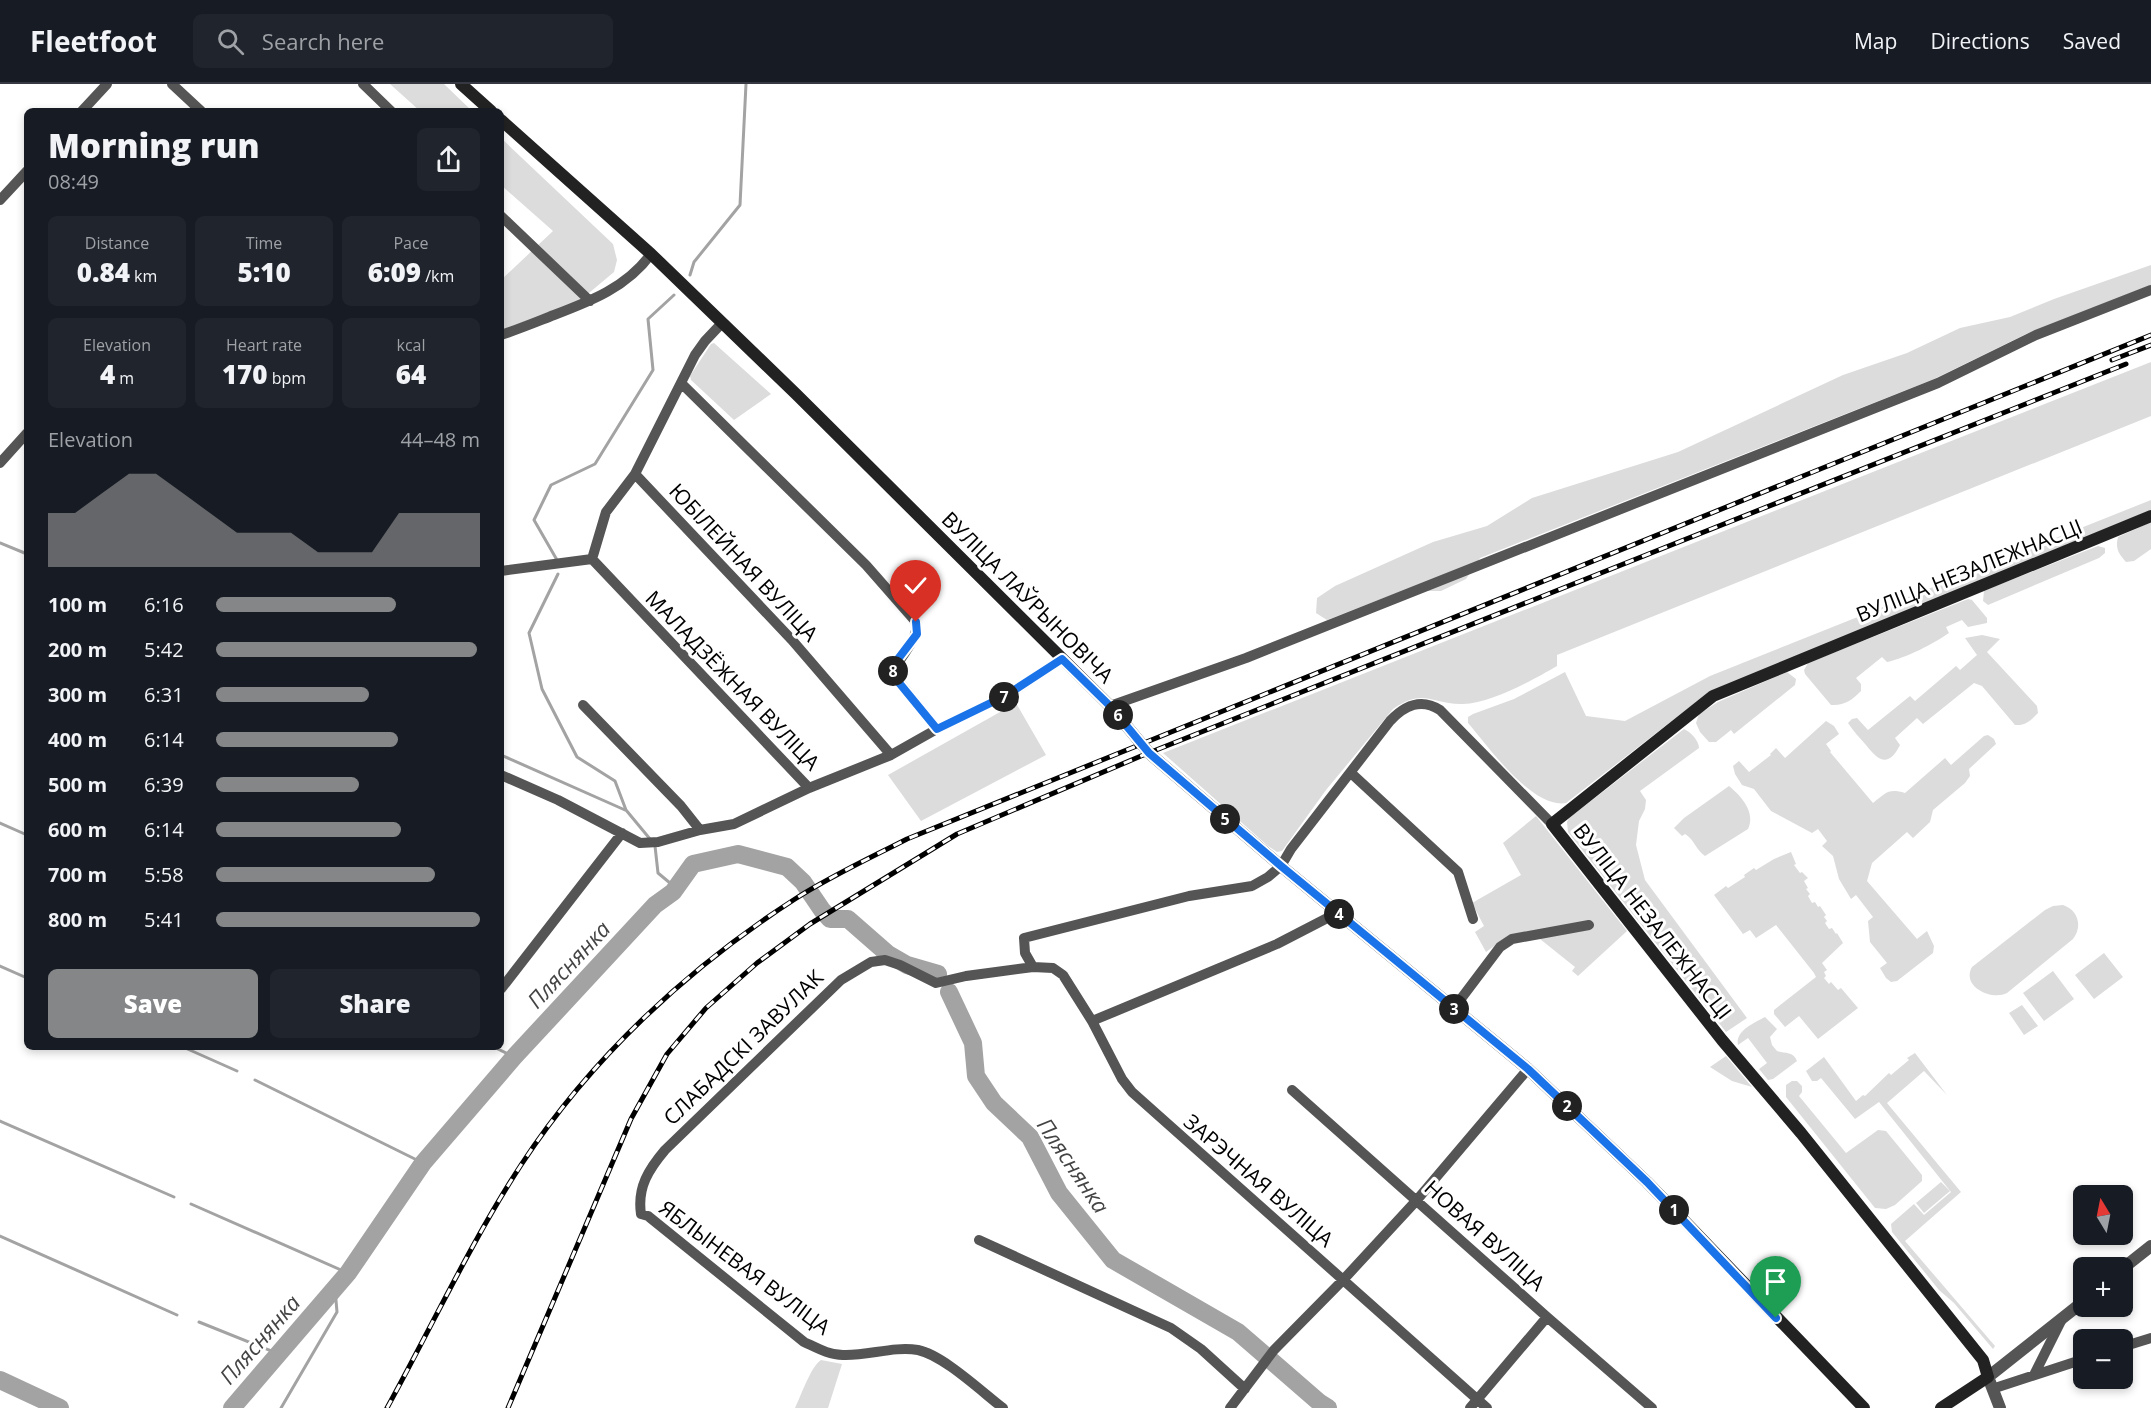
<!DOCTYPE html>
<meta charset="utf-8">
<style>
body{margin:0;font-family:"Open Sans",sans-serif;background:#20242c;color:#f1f3f6;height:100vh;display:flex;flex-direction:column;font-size:22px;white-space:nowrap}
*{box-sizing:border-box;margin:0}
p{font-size:20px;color:#9ea1a6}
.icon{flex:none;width:33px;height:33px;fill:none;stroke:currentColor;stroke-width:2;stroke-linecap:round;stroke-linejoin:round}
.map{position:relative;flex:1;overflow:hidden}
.details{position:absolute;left:24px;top:24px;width:480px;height:942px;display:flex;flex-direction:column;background:#171b24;border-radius:9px;box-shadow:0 3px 9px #0003}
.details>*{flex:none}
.needle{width:39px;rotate:350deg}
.controls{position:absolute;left:2073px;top:1101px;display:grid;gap:12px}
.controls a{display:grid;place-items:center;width:60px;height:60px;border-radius:9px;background:#171b24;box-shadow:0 3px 9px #0003;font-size:30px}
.pin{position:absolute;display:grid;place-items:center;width:51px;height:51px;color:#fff;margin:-62px -26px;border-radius:50% 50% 50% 0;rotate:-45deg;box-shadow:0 0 6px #0007}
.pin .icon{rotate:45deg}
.km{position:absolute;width:30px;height:30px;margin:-15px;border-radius:50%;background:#222;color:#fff;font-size:16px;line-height:30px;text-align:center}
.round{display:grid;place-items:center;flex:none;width:63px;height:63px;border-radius:9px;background:#20242c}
.head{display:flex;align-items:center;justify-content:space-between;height:102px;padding:0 24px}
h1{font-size:33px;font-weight:800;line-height:45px}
.figures{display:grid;grid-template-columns:repeat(3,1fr);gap:9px;height:102px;padding:6px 24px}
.figures div{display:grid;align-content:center;border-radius:9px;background:#20242c;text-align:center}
.figures b{font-size:26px;font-weight:800}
.figures small{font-size:16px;font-weight:400}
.figures p{font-size:16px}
.chart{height:168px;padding:12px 24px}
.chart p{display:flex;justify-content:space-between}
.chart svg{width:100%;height:108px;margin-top:6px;fill:#858687;opacity:.7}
.cta{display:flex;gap:12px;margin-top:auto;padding:12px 24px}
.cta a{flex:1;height:69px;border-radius:9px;background:#858687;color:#fff;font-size:24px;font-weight:800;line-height:69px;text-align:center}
.cta a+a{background:#20242c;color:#f1f3f6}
ul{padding:0 24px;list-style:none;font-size:20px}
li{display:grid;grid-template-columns:96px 72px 1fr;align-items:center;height:45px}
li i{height:15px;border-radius:8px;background:#858687}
header{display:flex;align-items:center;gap:36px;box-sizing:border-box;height:84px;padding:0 30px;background:#171b24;border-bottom:2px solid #363941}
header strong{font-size:28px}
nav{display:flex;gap:33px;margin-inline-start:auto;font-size:21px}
.search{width:420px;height:54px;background:#20242c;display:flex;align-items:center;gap:15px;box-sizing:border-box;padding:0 21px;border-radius:9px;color:#9ea1a6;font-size:22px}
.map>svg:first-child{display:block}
.green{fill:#dcdcdc}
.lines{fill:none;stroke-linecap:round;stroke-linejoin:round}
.stream{stroke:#a3a3a3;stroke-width:3}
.river{stroke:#a3a3a3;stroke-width:18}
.minor{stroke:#555;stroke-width:10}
.tertiary{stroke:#555;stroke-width:12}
.secondary{stroke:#222;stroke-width:12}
.rail-casing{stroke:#000;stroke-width:5}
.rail{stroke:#fff;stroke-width:3;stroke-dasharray:9;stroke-linecap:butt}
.route-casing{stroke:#fff;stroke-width:12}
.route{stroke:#1a73e8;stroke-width:8}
.labels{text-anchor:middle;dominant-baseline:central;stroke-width:6;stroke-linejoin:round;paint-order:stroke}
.street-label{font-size:21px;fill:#000;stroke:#fff}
.water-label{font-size:22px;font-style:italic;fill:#444;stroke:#fff}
</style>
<header>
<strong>Fleetfoot</strong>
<div class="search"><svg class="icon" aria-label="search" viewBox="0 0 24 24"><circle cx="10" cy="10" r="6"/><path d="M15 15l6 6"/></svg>Search here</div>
<nav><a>Map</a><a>Directions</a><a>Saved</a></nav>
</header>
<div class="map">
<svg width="2151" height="1324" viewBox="0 0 2151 1324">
<rect width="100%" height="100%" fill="#fff"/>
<!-- green -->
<path class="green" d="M390,0H444L472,27H420Z
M501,54L613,160L617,176L614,188L577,219L501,246V196L553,147L501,101Z
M2151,181V201L2026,250L1934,295L1480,474L1466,495L1441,507H1419L1394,510L1327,536L1316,529L1317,514L1335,502L1433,458L1487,442L1532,414L1678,368L1843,291L1907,269L1960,244L2010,233L2054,215Z
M714,259L771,310L734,336L691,296L690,292L711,260Z
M2151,278V332L1557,571V582C1533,596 1491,619 1463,620C1432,621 1425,603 1393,625L1326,706L1282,767L1277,768L1268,762L1163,669Z
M2151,416V426L1709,608L1566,719C1532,725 1488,662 1468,639V633L1473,630L1514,615L1565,588L1586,632L1625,637L1710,592Z
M2151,438V465L2134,477L2126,478C2119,470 2115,465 2118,453Z
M2098,462L2105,464V469L2099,474L1988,521L1983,517L1984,507L1993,503Z
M1968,515L1972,516L1987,534V539L1968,543L1962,536L1946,543L1949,549C1933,560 1906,574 1887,578L1882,573L1856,594L1861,600V607C1852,616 1844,622 1831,621L1805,590L1804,586L1808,579Z
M1982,551L2000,555L1987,568L2037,622L2038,629C2031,636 2026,642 2015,641L1982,602L1974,599L1923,640L1917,634L1895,654L1900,661C1889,683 1879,678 1866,661C1860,654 1853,647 1848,639L1852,635L1857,634L1868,646L1910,612L1915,617L1956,582L1960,586L1977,571L1965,554Z
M1787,588L1796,595L1795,601L1734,650L1731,646L1716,658H1709L1700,648L1696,639L1699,630L1718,618Z
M1016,619L1046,671L921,737L888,691Z
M1826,637L1834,642L1839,650L1826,660L1831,667L1830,668L1873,719C1886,709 1888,704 1905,709L1945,674L1951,681L1984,652L1988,651L1994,655L1996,660L1969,685L1970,692L1965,699L1933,726L1930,738L1913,754L1907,748L1872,779L1867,797L1917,855L1927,847L1934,862L1933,869L1897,897L1891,898L1886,894L1880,884L1887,879L1870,858L1868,837L1873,833L1856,811L1851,815L1839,795L1833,772L1822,762L1827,757L1818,745L1812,749L1771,727L1754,705L1742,701L1735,690L1733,682L1739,677L1749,688L1771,671L1770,670L1776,664L1785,674Z
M1684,645C1691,648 1699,657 1699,664L1640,707L1646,716L1645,725L1639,737L1636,761L1645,796L1747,934L1726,948L1568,748L1567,738L1569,734Z
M1729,702C1741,712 1756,728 1748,745L1705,772C1696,766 1694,755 1685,750L1682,752L1674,744L1684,734Z
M1536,732L1627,847L1578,892L1572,887L1575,883L1530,847L1509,851L1486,868L1475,848L1484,842L1472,819L1521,791L1503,759Z
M1791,768L1796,780L1794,781L1800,789L1802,788L1808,794L1804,797L1808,804L1806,805L1810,810L1808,812L1812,819L1815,818L1818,823L1820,822L1826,831L1824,833L1827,837L1825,839L1829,845L1832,844L1836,850L1837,849L1843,859L1822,879L1827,886L1824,888L1826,892L1824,894L1829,900L1831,898L1838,906L1841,904L1858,924L1818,955L1799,932L1785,943L1774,930V926L1816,893L1814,889L1776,841L1756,854L1750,846L1743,850L1714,811L1726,802L1728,804L1745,793L1744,791L1754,784L1756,786L1774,775Z
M2063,821C2078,826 2083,842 2073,855L2007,909C1991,917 1961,902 1972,883L2045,826L2053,822Z
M2104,869L2123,893L2094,915L2075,891Z
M2053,887L2074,915L2044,937L2023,909Z
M2022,921L2038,942L2024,951L2009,929Z
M1765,933L1777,945L1770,953L1772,961L1777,967C1785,970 1793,967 1797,977L1773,995L1768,996L1759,985L1767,979L1748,954L1738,961C1735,947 1754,939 1765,933Z
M1915,969L1947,1011L1924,987L1887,1019L1961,1108L1905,1157L1995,1262L1993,1265L1954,1219L1939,1206L1892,1148L1891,1140L1914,1120L1924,1131L1951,1108L1879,1018L1855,1035L1821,994L1817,997H1812L1806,987L1824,973L1856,1017L1863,1011L1865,1012L1889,989L1891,991L1909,976L1907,974Z
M1726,972L1752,1003L1732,997L1710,983Z
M1792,997H1797L1802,1002V1008L1799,1012L1846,1069L1878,1046L1886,1047L1922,1091V1097L1895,1121L1886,1125L1875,1124L1786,1013V1001Z
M1941,1098L1950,1107L1924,1129L1916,1119Z
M821,1276L842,1280L828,1324H795C801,1312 811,1282 821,1276Z"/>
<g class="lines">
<!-- stream -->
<path class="stream" d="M690,191L694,178L740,121L746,0
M0,459L27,470
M557,476L534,436L551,401L595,380L653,286L648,235L674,211
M558,490L529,549L542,605L577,673L615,697L626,726L650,755
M501,671L625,726
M0,739L27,751
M655,762L658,789L670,799L673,808
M0,882L27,894
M183,963L237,987
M494,963L514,973
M255,996L423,1079
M0,1037L174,1113
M191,1120L348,1189
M0,1152L177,1231
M199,1238L279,1270
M281,1324L337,1228L335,1205"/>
<!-- river -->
<path class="river" d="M949,908L973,959L976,992L994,1019L1030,1053L1059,1109L1113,1176L1238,1248L1320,1319L1328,1324
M0,1296L60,1324
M232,1324L348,1189L423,1079L514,973L655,821L673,808L693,780L738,770L787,783L803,798L822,826L830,835H848L888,870L907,881L938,890"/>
<!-- minor -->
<path class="minor" d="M172,0L201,27
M363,0L391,27
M82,27L107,0
M0,116L27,87
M501,132L590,217
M722,239L705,257L695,271L635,390L792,556L891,671
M501,251C519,245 536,238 554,231C591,217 627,203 651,170
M682,300L866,481L916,538C920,553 899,575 892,589L937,645
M0,379L27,349
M592,475L606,428L635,390
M501,487L592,475
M583,621L681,722L700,746
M1110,622L1246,574L1938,299L2036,251L2151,206
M1351,689L1458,788L1473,835
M501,691L558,716L640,759L658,758L700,746L734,740L809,704L592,475
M809,704L891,671L937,645L1006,612L1062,575
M1033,883L1025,869L1024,854L1189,812L1252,802L1268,793L1281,782L1291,765L1390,637C1405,621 1421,614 1440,626L1552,740
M501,905L622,749
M1454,924L1500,863L1512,855L1589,841
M1092,937L1277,860L1337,829
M1292,1006L1547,1233L1652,1324
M979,1156L1171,1244L1201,1265L1245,1305
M2122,1263L2151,1254
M2034,1291L2062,1235
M1992,1305L2084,1275
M1003,1324C982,1308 943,1271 918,1266C893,1262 868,1272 843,1271C829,1271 817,1264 804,1258L648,1132L641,1130C637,1103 649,1085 665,1066L841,896L871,878L885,876L900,881L936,899L966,892L1033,883L1053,884L1063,891L1092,937L1122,995L1132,1008L1487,1324
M1230,1324L1274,1266L1343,1196L1416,1117L1528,985
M1470,1324L1547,1233"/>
<!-- tertiary -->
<path class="tertiary" d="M2122,1185L2151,1162
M2000,1324L1988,1293L2084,1217"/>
<!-- secondary -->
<path class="secondary" d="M461,0L491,27
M501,36L651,170L796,310L1110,622L1149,669L1281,782L1528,985L1647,1098L1864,1324
M1941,1324L1988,1293L1983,1276L1801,1049L1722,956L1552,740L1713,612L2151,432"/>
<defs>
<path id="rail" d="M2112,276L2151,261
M387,1324C431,1244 471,1158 521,1081C591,974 688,884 795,815C831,792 870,774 907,755L2151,251
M508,1324L631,1035L667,970L706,924L757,879L810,840L957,750L1141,672L2126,280"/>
</defs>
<!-- rail casing -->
<use href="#rail" class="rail-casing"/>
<!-- rail -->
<use href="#rail" class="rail"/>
</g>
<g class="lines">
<defs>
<path id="route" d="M916,538L917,550L898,575L891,589L937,645L1005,612L1062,575L1110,622L1149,669L1281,782L1528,985L1647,1098L1776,1234"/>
</defs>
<!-- route casing -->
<use href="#route" class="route-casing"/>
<!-- route -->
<use href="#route" class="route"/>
</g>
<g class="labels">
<!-- street labels -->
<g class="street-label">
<text transform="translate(744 478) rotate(47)">ЮБІЛЕЙНАЯ ВУЛІЦА</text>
<text transform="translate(1969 486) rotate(-22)">ВУЛІЦА НЕЗАЛЕЖНАСЦІ</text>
<text transform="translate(1028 513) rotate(45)">ВУЛІЦА ЛАЎРЫНОВІЧА</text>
<text transform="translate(733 596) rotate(46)">МАЛАДЗЁЖНАЯ ВУЛІЦА</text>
<text transform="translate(1653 837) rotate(52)">ВУЛІЦА НЕЗАЛЕЖНАСЦІ</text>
<text transform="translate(743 963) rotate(-44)">СЛАБАДСКІ ЗАВУЛАК</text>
<text transform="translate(1259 1096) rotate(41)">ЗАРЭЧНАЯ ВУЛІЦА</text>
<text transform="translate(1485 1151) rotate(42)">НОВАЯ ВУЛІЦА</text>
<text transform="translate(745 1183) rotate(37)">ЯБЛЫНЕВАЯ ВУЛІЦА</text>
</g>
<!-- water labels -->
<g class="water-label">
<text transform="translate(568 880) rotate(-47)">Пляснянка</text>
<text transform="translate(1074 1081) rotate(56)">Пляснянка</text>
<text transform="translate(259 1255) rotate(-49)">Пляснянка</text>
</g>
</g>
</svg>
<div class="controls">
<a><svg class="needle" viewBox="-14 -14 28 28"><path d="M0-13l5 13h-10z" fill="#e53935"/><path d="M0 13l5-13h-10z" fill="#9ea1a6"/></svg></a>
<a>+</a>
<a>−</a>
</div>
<div class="pin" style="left:1776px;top:1234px;background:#1e9e55"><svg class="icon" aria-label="arrive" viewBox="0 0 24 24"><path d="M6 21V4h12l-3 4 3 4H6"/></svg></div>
<div class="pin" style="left:916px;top:538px;background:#d93025"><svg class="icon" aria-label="check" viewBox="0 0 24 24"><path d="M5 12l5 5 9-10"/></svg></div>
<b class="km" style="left:1674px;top:1126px">1</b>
<b class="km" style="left:1567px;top:1022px">2</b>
<b class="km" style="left:1454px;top:925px">3</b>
<b class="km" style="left:1339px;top:830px">4</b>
<b class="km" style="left:1225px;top:735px">5</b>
<b class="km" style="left:1118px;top:631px">6</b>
<b class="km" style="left:1004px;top:613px">7</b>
<b class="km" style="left:893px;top:587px">8</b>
<section class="details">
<div class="head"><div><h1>Morning run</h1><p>08:49</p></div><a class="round"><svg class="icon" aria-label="share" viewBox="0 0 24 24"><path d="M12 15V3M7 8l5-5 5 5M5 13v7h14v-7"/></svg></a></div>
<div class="figures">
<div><p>Distance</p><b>0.84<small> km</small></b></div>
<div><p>Time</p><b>5:10</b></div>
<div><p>Pace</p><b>6:09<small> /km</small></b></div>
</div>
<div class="figures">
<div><p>Elevation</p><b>4<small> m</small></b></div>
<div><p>Heart rate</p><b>170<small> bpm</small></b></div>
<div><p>kcal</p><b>64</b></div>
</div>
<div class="chart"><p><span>Elevation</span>44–48 m</p>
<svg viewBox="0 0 160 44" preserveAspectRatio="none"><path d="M0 44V22L10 22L20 14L30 6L40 6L50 14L60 22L70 30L80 30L90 30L100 38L110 38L120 38L130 22L140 22L150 22L160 22V44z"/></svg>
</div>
<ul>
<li><b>100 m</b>6:16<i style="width:68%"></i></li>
<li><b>200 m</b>5:42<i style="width:99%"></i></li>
<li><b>300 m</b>6:31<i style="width:58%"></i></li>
<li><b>400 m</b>6:14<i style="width:69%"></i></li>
<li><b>500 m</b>6:39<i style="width:54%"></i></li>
<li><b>600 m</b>6:14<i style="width:70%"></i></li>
<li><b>700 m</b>5:58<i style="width:83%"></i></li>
<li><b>800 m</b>5:41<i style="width:100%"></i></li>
</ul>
<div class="cta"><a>Save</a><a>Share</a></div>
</section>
</div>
